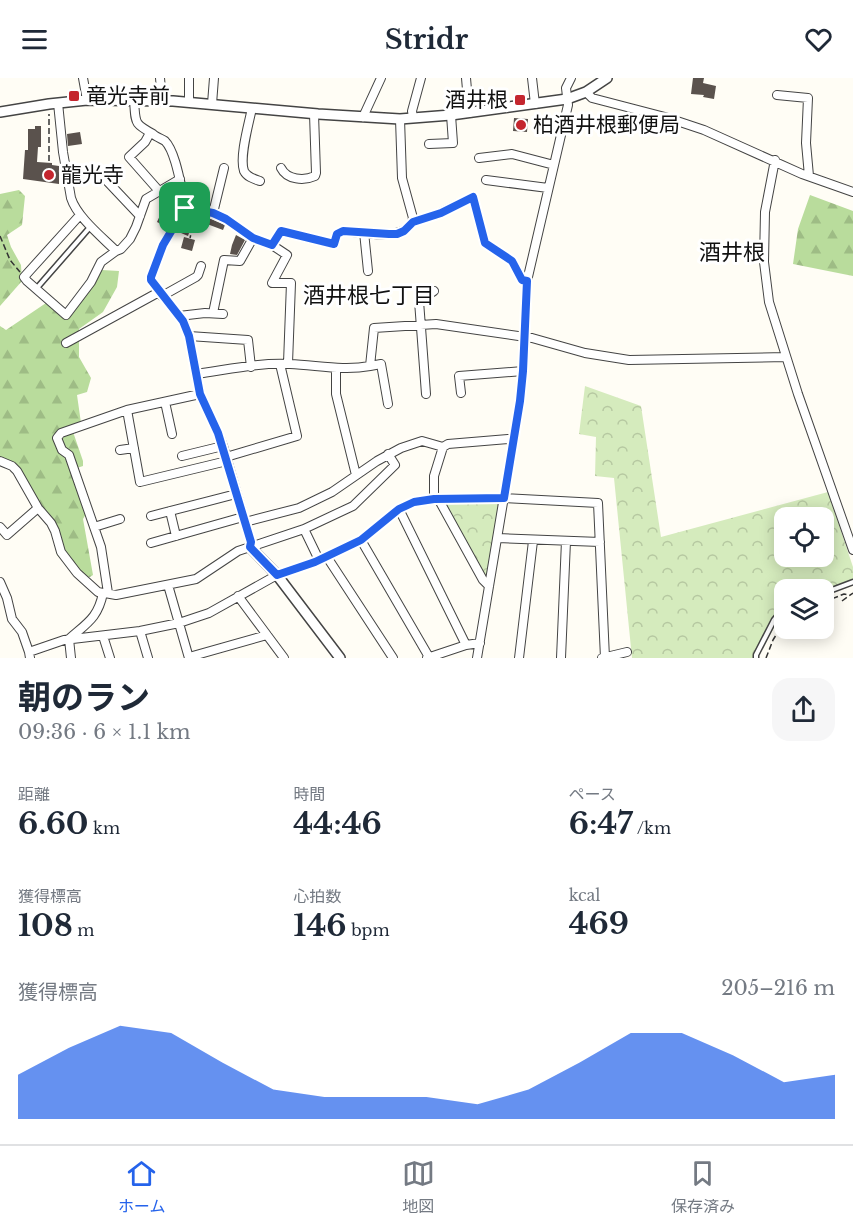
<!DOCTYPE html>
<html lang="ja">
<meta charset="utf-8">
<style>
body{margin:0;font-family:"Libre Baskerville","Noto Sans JP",serif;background:#f6f6f7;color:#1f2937;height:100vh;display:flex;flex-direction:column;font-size:22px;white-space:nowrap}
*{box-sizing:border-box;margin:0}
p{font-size:20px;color:#747a83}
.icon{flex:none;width:33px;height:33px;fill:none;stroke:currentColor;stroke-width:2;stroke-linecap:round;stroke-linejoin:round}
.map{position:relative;height:580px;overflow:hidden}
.details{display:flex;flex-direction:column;background:#fff;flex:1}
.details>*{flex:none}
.buttons{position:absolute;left:774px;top:429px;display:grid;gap:12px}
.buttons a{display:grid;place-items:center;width:60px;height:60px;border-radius:12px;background:#fff;box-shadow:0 3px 15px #0003;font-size:30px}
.pin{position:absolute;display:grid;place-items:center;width:51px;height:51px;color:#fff;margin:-26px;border-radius:12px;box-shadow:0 3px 9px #0006}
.round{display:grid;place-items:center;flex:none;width:63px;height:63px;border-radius:18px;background:#f6f6f7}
.head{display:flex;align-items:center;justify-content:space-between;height:102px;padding:0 18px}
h1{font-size:33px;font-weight:700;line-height:45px}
.stats{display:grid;grid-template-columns:repeat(3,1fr);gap:9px;height:102px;padding:6px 18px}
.stats div{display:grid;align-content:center}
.stats b{font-size:30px;font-weight:700}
.stats small{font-size:16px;font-weight:400}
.stats p{font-size:16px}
.chart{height:168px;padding:12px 18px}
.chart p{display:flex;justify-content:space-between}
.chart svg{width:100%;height:108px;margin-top:6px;fill:#2563eb;opacity:.7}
header{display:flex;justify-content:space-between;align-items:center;height:78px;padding:0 18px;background:#fff;font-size:27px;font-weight:700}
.tab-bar{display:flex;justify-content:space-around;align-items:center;height:84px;border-top:2px solid #e0e1e3;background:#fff;font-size:16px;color:#747a83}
.tab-bar a{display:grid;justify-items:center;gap:3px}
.tab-bar .on{color:#2563eb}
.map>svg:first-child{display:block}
.forest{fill:url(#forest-firs)}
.park{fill:url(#park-crowns);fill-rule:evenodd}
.building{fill:#5a524d}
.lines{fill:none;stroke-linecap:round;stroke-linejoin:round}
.service-casing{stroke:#444;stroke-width:7}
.minor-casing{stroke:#444;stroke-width:10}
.tertiary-casing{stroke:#444;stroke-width:12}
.path{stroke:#333;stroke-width:1.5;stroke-dasharray:6 3;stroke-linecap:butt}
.service{stroke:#fff;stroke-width:4}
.minor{stroke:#fff;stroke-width:8}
.tertiary{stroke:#fff;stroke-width:9}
.route-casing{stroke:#fff;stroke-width:12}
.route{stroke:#2563eb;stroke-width:8}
.poi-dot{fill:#c4262e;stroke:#fff;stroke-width:2}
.labels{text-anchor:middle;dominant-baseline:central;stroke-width:6;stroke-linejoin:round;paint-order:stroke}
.poi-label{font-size:21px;fill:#111;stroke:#fff;text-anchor:start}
.neighbourhood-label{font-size:22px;fill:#111;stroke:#fff}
</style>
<header><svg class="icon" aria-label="menu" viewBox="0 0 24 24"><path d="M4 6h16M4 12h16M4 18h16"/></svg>Stridr<svg class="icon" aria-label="heart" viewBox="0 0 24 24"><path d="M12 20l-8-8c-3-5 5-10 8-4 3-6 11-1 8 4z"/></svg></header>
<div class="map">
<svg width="853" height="580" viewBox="0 0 853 580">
<defs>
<pattern id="forest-firs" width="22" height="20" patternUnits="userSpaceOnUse" patternTransform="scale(1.5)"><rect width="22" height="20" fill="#b9dc9c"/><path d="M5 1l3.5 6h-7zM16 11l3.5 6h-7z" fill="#9ebc85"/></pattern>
<pattern id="park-crowns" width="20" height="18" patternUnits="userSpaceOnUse" patternTransform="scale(1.5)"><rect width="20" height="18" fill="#d5ebbd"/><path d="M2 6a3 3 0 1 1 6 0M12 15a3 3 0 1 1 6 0" fill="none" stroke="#b6c8a1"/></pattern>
</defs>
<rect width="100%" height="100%" fill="#fffdf5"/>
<!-- forest -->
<path class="forest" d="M19,112L25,118L22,147L7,157L11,169L21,187L22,203L0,228V116Z
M810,117L853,133V198L793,186L798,151Z
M102,192L119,193L117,209L103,234L79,251V279L91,300L87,314L77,317L81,345L71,348L83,383V388L71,392L86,436L83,441L93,497L90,499L75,498L57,477L51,453L25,399L0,379V248L6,252L46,225L61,239Z"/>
<!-- park -->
<path class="park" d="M585,308L641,328L661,459L828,414L853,489V505L824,517V512H784V532L758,578L752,580H632L614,400L595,398L596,359L579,356ZM784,440H824V478H784Z
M445,424H497L499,426L487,500H485L445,426Z"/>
<!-- building -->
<path class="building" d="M693,0H704L703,5L716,8L714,21L703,19L704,17L691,16Z
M514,40L528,41L527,54L513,53Z
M35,48H41V69H38L37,84L52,85V87L59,88V106L23,101L25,72H28V51H35Z
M80,54L82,66L68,68L67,56Z
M173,115L177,126L165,130L161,120Z
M162,133L170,137L165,148L157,144Z
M200,139L211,141L223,146L225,147L223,152L199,143Z
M183,146L191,149L188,158L181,155Z
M236,157L245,162L237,177L230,176L232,167Z
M184,159L195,162L192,173L181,170Z"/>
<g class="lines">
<defs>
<path id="service" d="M36,211L91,148
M824,515L853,504
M756,580V577L774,542L784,530"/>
<path id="minor" d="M83,0L87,22
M160,0L162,23
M466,0L469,35
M532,0L535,26
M586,14L592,20L665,39L704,52L802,96L853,114
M777,17L808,20L806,65L809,98
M134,23C136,45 133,45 153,56C156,59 162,61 165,63C176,74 181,110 185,125V130L163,167L151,199V202L183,243L189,258L200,316L218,355L223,368L251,464L250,469
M189,24V0
M58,25L63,74L71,120C77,139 102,159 116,173L121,171L130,161L136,149L146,121L180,101
M212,26L214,0
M252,30C249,45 239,79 244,93C247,99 254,101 260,103
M363,39L381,0
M413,40L412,33L421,0
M150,55L145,64L129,79L159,113
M429,66L453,65L451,37
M479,80L512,76L554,87
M775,82L765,134L764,184L769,224L798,316L853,472
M281,90C287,102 304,103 315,98L316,95L314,36
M106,102L140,138
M486,102L548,110
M185,130L213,135L226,141L253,160L272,167L287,177L272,205H291L288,285
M213,135L224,90
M80,137L24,199L27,203L66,237L91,204L101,184L116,173
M413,144L440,135L473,119L485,165L512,183L522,202L527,203
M364,154L368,193
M272,167L281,153L334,166L337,156L343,153C361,154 409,165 413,140L402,100L400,41
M162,218L196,199L198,197L201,188
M213,235L224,182L240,183L253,160
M179,238L205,235L223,236
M189,258L248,262L251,289
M66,265L159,214
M370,288L381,286L388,326
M336,290V316L356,397
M196,296C226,292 260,284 290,286C317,287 343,293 370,288L374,250L436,246L532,260L585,275L629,282L786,279
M461,315L459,298L523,293
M426,316L419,223L434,213
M165,324L172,356
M127,332L140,404L227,383
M120,372L134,370
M182,378L223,368
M226,379L297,358L280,286
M0,383L12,388L17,393L38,430L51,445L55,453L61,474L77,495L98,514L103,515C98,540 87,545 69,561
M434,421V398L443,369
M440,421V424L483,502L489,508
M399,431L466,567
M170,433L176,458
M151,438L236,416
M245,444L299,430L332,414L377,383L401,370L422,363L443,369L448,366L508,361L514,362
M0,449L7,457L38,430
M94,449L120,441
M304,451L353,428L395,387L388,376
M498,460L600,464
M361,462L429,579
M151,465L243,439
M327,479L393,580
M0,504L7,520L12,541L22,554L29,574L30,580
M168,507L189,580
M105,515L116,517L196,501L238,473L304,451L319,482
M108,515L101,469L69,377L62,372L57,360L61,355L127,332L200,316
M238,518L284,580
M140,553L148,580
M103,558L110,580
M69,561L71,580
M29,574L64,562L140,553L179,545L209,535L277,497L315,484L361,462L399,431L414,424L434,421L504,420L598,425L605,580
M189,579L267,557
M427,580L466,567L480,565
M477,580L520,323L523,293L527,203L568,27L566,10L571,0
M519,580L533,463
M561,580L566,463
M602,580L627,574"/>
<path id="tertiary" d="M0,34L49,26L87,22L173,23L318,36L400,41L451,37L567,21L586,14L607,0
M250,469L277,497L340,580"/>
</defs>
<!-- service casing -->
<use href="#service" class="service-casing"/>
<!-- minor casing -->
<use href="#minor" class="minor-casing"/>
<!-- tertiary casing -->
<use href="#tertiary" class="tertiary-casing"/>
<!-- path -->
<path class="path" d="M49,83V36
M187,142L193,148L190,160
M0,158L10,182L20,194
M842,523L853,515
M824,524L844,516L849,517
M766,580L773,562L784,544"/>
<!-- service -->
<use href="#service" class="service"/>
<!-- minor -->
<use href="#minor" class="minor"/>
<!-- tertiary -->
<use href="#tertiary" class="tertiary"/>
</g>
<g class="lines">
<defs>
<path id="route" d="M473,119L485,165L512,183L522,202L527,203L523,293L520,323L504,420L434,421L414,424L399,431L361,462L315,484L277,497L250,469L251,464L218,355L200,316L189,258L183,243L151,202V199L163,167L185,130L213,135L226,141L253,160L272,167L281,153L334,166L337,156L343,153L389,156H397L404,153L413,144L441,135Z"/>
</defs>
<!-- route casing -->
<use href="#route" class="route-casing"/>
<!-- route -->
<use href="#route" class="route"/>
</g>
<!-- markers -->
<g class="poi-dot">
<rect x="68" y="12" width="12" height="12" rx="3"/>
<rect x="514" y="16" width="12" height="12" rx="3"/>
<circle cx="521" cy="47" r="6"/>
<circle cx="49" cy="97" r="6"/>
</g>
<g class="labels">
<!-- poi labels -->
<g class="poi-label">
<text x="86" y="18">竜光寺前</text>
<text x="508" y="22" text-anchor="end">酒井根</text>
<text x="533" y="47">柏酒井根郵便局</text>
<text x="61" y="97">龍光寺</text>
</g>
<!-- neighbourhood labels -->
<g class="neighbourhood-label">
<text x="732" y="174">酒井根</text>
<text x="369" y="217">酒井根七丁目</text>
</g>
</g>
</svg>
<div class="buttons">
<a><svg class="icon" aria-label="locate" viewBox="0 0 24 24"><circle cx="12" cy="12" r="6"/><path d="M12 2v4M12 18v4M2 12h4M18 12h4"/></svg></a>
<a><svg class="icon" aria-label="layers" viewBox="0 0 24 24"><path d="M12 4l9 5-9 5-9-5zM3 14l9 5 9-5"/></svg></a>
</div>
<div class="pin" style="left:185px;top:130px;background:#1e9e55"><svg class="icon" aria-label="arrive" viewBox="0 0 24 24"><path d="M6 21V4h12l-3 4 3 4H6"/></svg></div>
</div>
<section class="details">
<div class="head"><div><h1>朝のラン</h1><p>09:36 · 6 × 1.1 km</p></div><a class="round"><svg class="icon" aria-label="share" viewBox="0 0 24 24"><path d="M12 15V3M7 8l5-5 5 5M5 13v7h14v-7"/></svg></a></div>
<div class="stats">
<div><p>距離</p><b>6.60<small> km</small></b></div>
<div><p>時間</p><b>44:46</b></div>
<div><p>ペース</p><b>6:47<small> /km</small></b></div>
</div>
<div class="stats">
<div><p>獲得標高</p><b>108<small> m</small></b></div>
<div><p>心拍数</p><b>146<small> bpm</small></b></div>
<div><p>kcal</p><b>469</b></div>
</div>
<div class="chart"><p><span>獲得標高</span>205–216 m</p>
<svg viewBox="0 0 160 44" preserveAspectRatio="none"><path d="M0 44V26L10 15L20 6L30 9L40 21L50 32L60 35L70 35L80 35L90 38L100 32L110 21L120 9L130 9L140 18L150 29L160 26V44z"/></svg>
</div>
</section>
<nav class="tab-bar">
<a class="on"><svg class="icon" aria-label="home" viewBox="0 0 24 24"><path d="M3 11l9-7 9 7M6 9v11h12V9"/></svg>ホーム</a>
<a><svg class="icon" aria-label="map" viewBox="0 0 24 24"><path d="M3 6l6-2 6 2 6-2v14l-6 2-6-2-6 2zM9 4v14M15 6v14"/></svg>地図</a>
<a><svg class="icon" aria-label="saved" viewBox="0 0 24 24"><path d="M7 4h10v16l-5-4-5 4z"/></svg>保存済み</a>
</nav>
